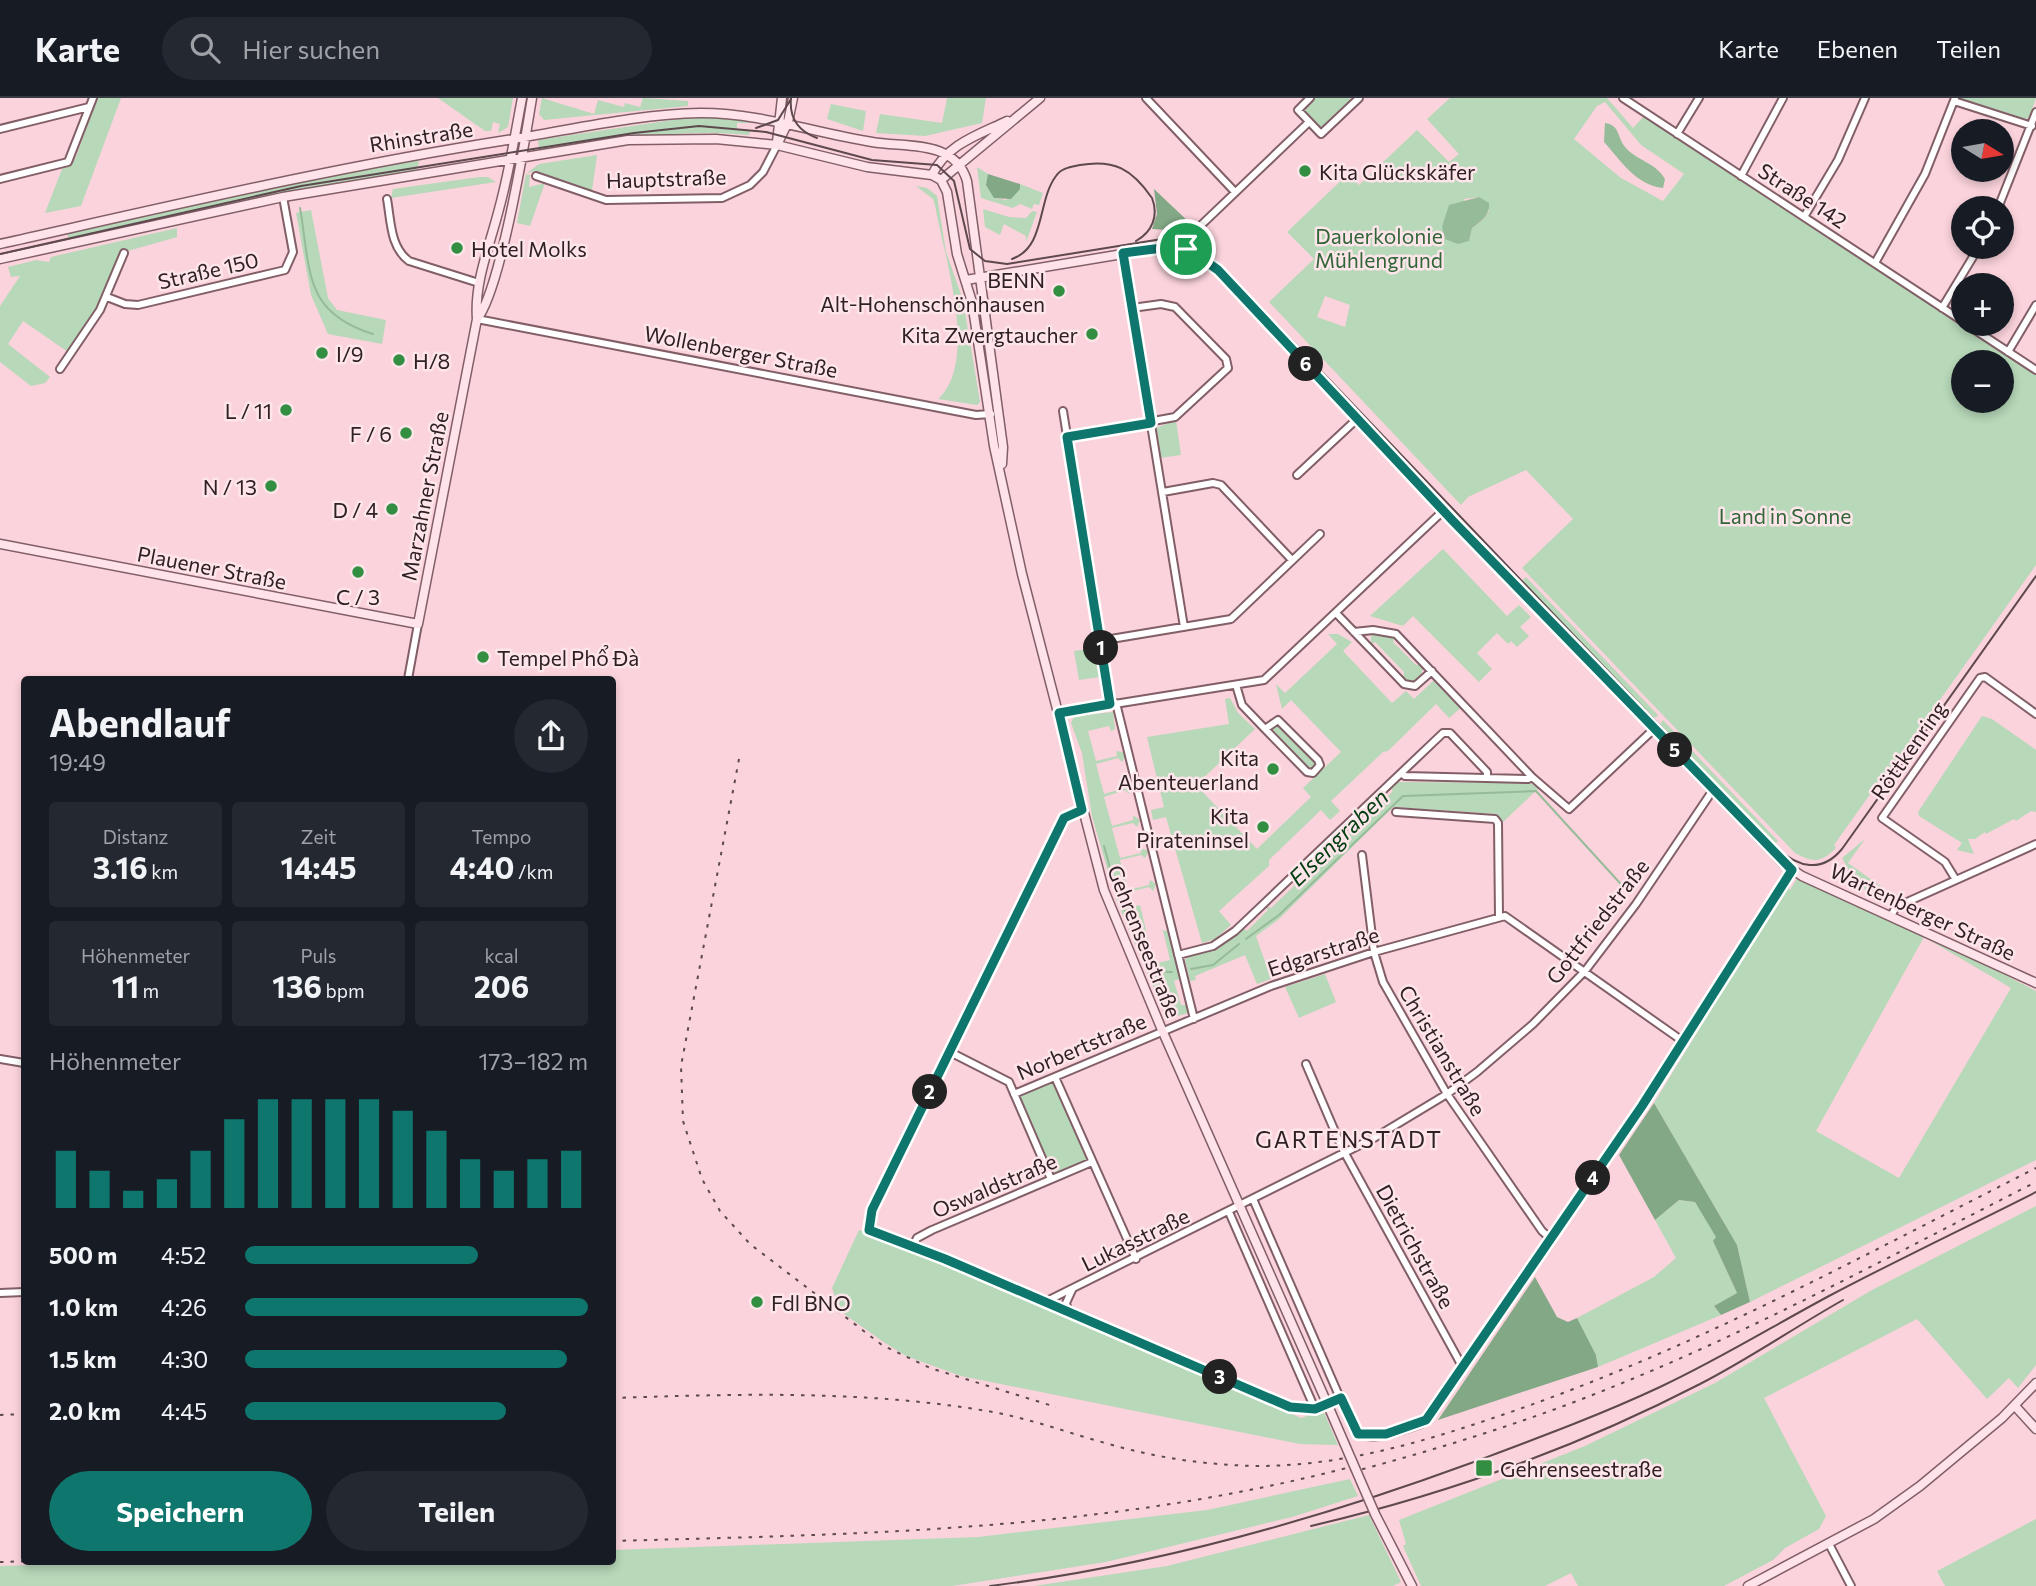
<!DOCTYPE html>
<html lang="de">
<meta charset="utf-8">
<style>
body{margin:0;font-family:Commissioner,sans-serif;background:#242831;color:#f1f3f6;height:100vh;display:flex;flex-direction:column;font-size:26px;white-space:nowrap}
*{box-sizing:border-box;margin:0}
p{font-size:23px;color:#9ea1a6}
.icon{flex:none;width:38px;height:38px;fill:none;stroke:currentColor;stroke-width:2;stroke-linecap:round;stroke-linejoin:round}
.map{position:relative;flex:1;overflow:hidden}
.drawer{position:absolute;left:21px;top:578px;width:595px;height:889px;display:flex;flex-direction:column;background:#171b24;border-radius:7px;box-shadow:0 4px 10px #0003}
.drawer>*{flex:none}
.needle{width:46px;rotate:101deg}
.buttons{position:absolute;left:1951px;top:21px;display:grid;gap:14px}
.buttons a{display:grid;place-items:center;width:63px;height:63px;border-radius:50%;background:#171b24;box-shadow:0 4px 10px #0003;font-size:35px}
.pin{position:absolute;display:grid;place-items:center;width:60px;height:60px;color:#fff;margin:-30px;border:4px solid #fff;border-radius:50%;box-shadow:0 2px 7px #0007}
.km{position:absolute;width:35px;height:35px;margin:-18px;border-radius:50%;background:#222;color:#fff;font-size:19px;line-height:35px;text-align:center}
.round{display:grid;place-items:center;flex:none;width:74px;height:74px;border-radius:37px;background:#242831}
.headline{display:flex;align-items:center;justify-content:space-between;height:119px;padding:0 28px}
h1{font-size:38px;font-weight:700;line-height:52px}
.stats{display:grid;grid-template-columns:repeat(3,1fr);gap:10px;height:119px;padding:7px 28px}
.stats div{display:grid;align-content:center;border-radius:7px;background:#242831;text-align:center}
.stats b{font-size:30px;font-weight:700}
.stats small{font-size:19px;font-weight:400}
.stats p{font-size:19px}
.chart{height:196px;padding:14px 28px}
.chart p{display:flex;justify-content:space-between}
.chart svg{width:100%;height:126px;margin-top:7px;stroke:#0f766e;stroke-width:6}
.action{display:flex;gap:14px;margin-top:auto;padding:14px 28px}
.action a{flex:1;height:80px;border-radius:42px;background:#0f766e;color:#fff;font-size:28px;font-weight:700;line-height:80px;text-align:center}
.action a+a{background:#242831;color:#f1f3f6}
ul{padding:0 28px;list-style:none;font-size:23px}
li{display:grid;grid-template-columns:112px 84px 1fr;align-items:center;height:52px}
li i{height:18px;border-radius:9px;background:#0f766e}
header{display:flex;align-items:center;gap:42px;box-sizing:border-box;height:98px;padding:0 35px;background:#171b24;border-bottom:2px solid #363941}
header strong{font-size:33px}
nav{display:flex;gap:38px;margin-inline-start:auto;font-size:24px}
.search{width:490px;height:63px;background:#242831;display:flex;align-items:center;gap:18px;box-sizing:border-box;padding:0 24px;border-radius:38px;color:#9ea1a6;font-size:26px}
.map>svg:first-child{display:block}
.green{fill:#b7d8b9;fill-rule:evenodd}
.forest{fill:#83a886}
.water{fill:#96bb98}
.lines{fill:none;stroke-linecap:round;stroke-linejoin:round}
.stream{stroke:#96bb98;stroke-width:2}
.street-casing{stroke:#825f67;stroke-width:10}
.secondary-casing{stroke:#825f67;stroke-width:11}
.street{stroke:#fff;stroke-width:6}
.secondary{stroke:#fee3ea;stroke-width:8}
.tram{stroke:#5e494e;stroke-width:2}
.rail{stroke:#5e494e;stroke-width:2;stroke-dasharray:3.5 7;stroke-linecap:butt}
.secondary-bridge-casing{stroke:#825f67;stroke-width:11;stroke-linecap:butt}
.secondary-bridge{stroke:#fee3ea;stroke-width:8}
.route-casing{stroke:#fff;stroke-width:14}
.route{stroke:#0f766e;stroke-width:9}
.poi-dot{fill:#328f42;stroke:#fee5ea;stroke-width:2.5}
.labels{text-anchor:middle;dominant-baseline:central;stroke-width:5;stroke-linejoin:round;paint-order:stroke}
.street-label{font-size:21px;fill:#2f2024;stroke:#fee5ea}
.poi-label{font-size:21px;fill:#2f2024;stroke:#fee5ea;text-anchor:end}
.park-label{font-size:21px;fill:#306537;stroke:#fee5ea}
.water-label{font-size:23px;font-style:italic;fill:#013d10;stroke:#fee5ea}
.neighbourhood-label{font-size:23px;letter-spacing:2px;fill:#2f2024;stroke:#fee5ea}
</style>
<header>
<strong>Karte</strong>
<div class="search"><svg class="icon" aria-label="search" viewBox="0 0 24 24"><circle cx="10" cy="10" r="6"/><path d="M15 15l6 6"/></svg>Hier suchen</div>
<nav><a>Karte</a><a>Ebenen</a><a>Teilen</a></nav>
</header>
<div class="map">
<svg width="2036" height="1488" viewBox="0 0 2036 1488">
<rect width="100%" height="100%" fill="#fbd3dc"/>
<!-- green -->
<path class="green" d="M97,0H121L81,108L45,115L62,71L71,67L76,59Z
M438,0H513L508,29L498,35L500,26L493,24L491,33H485Z
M542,0L594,16L598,2L624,9L625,5L640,9L643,0L688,3V8L544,22L539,16Z
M947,0H986L982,25L925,38L876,35L880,16L942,25Z
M1315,0H1350L1351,4L1322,31L1304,13Z
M1450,0H1607L1633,30L1645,17L2036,275V467L1885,679L1883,678L1834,747L1836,750C1820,766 1812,764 1795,755L1522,470L1573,421L1526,372L1468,399L1461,407L1269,204L1314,161L1287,134L1348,76L1359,87L1417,32L1449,64L1459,56L1427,21ZM1605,4L1641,47L1684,76L1663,103L1621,80L1574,41L1597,8ZM1479,99L1489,113L1483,122L1472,130L1469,143L1464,101ZM1325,198L1350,207L1345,229L1317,219ZM1964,264H2002V303H1964Z
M1961,0H2036L2029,20L2018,22L1964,4Z
M831,6L866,13L863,33L827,21Z
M692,19L751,21L750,25H737V32L750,33L749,37C677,30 608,42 536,54L539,50L538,42Z
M597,57L592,93L535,73L527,75L539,66Z
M415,61L419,64L416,74L254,100L69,142L67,135L281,86Z
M977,69L988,76L994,100L1006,102L1020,91V86L1043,95L1039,107L1034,106L1032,111L1020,106L1013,110L981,100Z
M526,76L530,77L529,89L545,85L530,128L517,125Z
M479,79H488L496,84L391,100L393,91Z
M916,88L927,90L937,98L946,154L963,202L980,304L977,307L938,301C980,263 943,155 935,107L933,101Z
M983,111L1009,119L1026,120L1032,113L1037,114L1026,144V138L1004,126L1000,137L985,129Z
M311,112L328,200L337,212L386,222L382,246L328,236L311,197L296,115Z
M177,130V139L121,155L97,208L68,254L23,223L8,246L50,279L45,285L31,288L0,264V208L20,178L11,179L8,169L36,162L49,164L51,159Z
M1176,322L1181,357L1160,360L1156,330Z
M1443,451L1507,518L1519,507L1531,519L1520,529L1529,538L1517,549L1511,543L1508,546L1497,535L1477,555L1492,571L1479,584L1413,518L1403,528L1370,518Z
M1526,479L1658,617V618L1650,621L1520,485Z
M1371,535L1395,539L1393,544L1416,567L1421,566C1424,574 1421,581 1413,584L1403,580L1404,574L1375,544L1371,547Z
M1328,536H1338L1352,544L1343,553L1392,605L1406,593L1414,601L1434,582L1432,577L1463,608L1449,620L1436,606L1388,653L1383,654L1331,703L1340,713L1330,722L1321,712L1269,762V768L1219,813L1231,827L1215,841L1202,845L1166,719L1153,722L1151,712L1164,709L1147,639L1229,626L1225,601L1230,600L1238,615L1255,631L1196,687L1257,751L1311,699L1303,690L1341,654L1291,602L1282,611L1276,586L1285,595L1337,546Z
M1096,550L1100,579L1079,582L1074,553Z
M1113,614L1115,631L1111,633L1109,628L1088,633L1096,663L1117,658L1116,653L1123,654L1125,659L1122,664L1118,660L1096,666L1104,696L1125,690L1126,685L1132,689L1129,696L1125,692L1104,699L1112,728L1133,722V717L1140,722L1137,729L1133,725L1112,730L1120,760L1141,755L1140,750L1149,753L1145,760L1141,757L1120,762L1128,792L1149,787L1150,782L1156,786L1153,793L1149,789L1129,794L1133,809L1140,807L1154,866L1170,862L1163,833L1158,832L1168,833L1180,881L1174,883L1181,907H1186L1188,915L1167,921L1162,910L1116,801L1092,718L1082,655L1071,625L1074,618Z
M1982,618L1992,621L2036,652V714L2031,713L2016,723L2014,721L1986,736L1985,734L1975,741H1968L1974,756L1957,752L1962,745L1919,718L1918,714Z
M1663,622L1778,743L1773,748L1658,629Z
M1279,626L1315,663L1317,667L1312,672L1308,671L1272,634L1274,627Z
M1395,684L1530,685L1539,690L1503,724L1496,716L1393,709L1279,821L1256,838L1271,881L1257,886L1245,857L1195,878L1196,882L1190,883L1185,862L1187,859L1219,850L1243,830L1247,833L1268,812L1265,808L1271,810L1294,788L1293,782L1297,786L1318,766L1315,761L1321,763L1342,743L1341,737L1344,740L1366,720L1364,714L1368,718L1393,693L1389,690Z
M1865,741L1848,765L1893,797L1902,795V799L1891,804L1858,788L1842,760Z
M1798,779L1936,841L2036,893V1062L1750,1204L1737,1147L1654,1005L1787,787L1790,792ZM1924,839L2011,890L1899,1080L1816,1033Z
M1325,876L1336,904L1299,920L1285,889Z
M1054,982L1089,1063L1056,1078L1050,1076L1018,999Z
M1679,1102L1695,1104L1717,1139L1713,1143L1737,1195L1714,1208L1721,1217L1598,1269L1596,1257L1577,1220L1654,1179L1676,1160L1655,1122Z
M2036,1108V1267L2018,1290L2009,1280L1987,1301L1917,1221L1764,1300L1826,1418L1819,1431L1785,1450L1773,1462L1724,1488H1578L1571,1475L1545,1488H1421L1403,1448L1406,1446L1399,1422L1585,1348L1715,1285L1872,1192Z
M859,1132L1093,1225L1301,1320L1323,1312L1338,1347L1300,1346L961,1278L906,1258L885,1245L840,1213L832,1190Z
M1350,1381L1358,1398L1292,1419L1106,1464L952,1488H0V1468L184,1463H612L613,1452L978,1439L1207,1412Z
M1369,1417L1401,1484L1393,1488H1034L1167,1468Z
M2036,1421V1488H1945L1937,1473Z"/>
<!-- forest -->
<path class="forest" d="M988,76L1020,86V91L1011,101L994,100L986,87Z
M1154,91L1191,126L1185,133L1152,131L1157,116Z
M1654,1005L1737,1147L1750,1204L1721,1217L1714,1208L1737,1195L1713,1143L1716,1139L1695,1104L1679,1102L1655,1122L1619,1057Z
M1535,1179L1557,1219L1568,1224L1577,1220L1596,1257L1598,1269L1438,1322Z"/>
<!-- water -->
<path class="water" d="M1605,25C1620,27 1617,39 1625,49C1637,63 1655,64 1665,81L1663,90C1636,87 1621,63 1604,44Z
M1479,99L1489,105C1490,118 1481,123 1472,130L1469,143L1458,146L1445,141L1442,129L1449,107Z"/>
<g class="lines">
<!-- stream -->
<path class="stream" d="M300,110C311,173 303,214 373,236
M1104,748L1117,795L1151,873L1172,874
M1246,841L1279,817L1403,698L1536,693L1629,795
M1191,871L1213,867L1239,846"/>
<defs>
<path id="street" d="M1146,0L1235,94
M1310,0L1298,12L1321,36L1359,0
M1623,0L1964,224
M1954,3L2032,28
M0,31L89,9
M1677,36L1699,0
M536,78L606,102L722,100L750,87L763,74L777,47
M1741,78L1783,0
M0,81L68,64L93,0
M387,101C391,123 390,149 409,163L479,185
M1998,110L2036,14
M1804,119L1838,62L1865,0
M1186,151L1196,132L1309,24
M1123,155L1184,529
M1875,165L1925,76L1955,0
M107,199L125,206L138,207L285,172L293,154L283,99
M1942,210L1979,149
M477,221L976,317L991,316
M1966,226L2036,272
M2008,254L2036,207
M60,271L100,212L124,155
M1063,313L1110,606
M1067,339L1175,319L1228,270L1226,261L1175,209L1161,206L1132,210
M1297,377L1358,320
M1163,394L1213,385L1221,387L1292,462
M1336,515L1404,586L1415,588L1432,573
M1354,534L1373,532L1396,536L1532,679
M1099,543L1231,521L1320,436
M408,581L418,526
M1236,587L1242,607L1265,631
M1116,605L1194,921
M1059,615L1264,582L1443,413
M1278,622L1318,662L1320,667L1313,675L1307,674L1265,631Z
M1401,675L1405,678L1528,681L1532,679L1569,711L1654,631
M1082,712L1064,720L873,1112L869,1132L930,1155L1290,1309L1315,1311L1341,1300
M1396,714L1495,721L1498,725L1499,819
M1362,757L1374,854L1383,884L1447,996L1542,1133L1551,1141
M1956,782L1945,764L1882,720L1980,580L1985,579L2036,616
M1892,816L1896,809L2036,746
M1178,857L1213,848L1235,833L1443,635H1450L1487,674V680
M950,954L1009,984L1051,1081
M0,961L24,965
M1306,966L1342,1050L1462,1268
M1055,979L1136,1161
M1014,996L1271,888L1374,854L1505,818L1684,944
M1253,1101L1354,1332C1369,1347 1403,1332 1421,1326L1642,1008L1792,772
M1229,1114L1315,1311
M913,1148L917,1140L932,1132L1092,1064
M0,1195L24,1194
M1045,1204L1374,1040L1447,996L1477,974L1533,926L1585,873L1636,806L1713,692
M1069,1215L1066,1205L1072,1192
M1829,1446L1851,1488"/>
<path id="secondary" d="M777,44L782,0
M777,47L788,24L793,0
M932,77C947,46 978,37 1007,23
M941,82L1040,0
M0,146C170,108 335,69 507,42C571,32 636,16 701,15C761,15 814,35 872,44C906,50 955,41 967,83L1003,349L1002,366
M0,161L283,99L628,42L716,41L777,47L867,69L932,77L941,82L947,94L957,156L972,204L994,348L1022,476L1104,792L1162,932L1326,1303
M966,182L1159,150C1184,148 1199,156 1218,172L1453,423L1784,766L1802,778L2036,885
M477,221C500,193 525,43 532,0
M0,446L418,526L477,221C474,184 490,147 499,111C509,75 515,37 522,0
M2015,1308L2036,1331
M1375,1416L1412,1488
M1748,1488L1874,1421L1920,1388L2002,1320L2036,1285"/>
</defs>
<!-- street casing -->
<use href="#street" class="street-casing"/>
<!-- secondary casing -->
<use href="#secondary" class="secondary-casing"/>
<!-- street -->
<use href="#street" class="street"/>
<!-- secondary -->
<use href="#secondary" class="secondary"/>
<!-- tram -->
<path class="tram" d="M791,0C789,20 798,33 817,40
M756,30L778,22L791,1
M0,156L301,88L634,35L699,28L766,34L872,62L937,67L954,83L970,151L985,163L1007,166L1162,141L1189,145L1218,165L1777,750C1798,770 1822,775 1842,751L2036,478
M1012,161C1046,149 1037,103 1056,78C1061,70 1071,69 1080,67C1114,61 1132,71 1152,100C1159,118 1152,134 1136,143
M1311,1428C1444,1397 1578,1349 1700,1286C1749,1261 1795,1229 1843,1202
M990,1488C1155,1468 1316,1422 1471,1365C1535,1341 1598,1318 1660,1289C1718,1262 1773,1228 1829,1198C1897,1162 1967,1129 2036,1094"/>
<!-- rail -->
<path class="rail" d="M739,661L681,968L683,1023L702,1081L720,1113L750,1146L882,1247L930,1270L1056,1309
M612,1300C737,1296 863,1292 987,1313C1029,1320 1068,1335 1109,1346C1157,1360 1207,1367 1257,1368C1341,1368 1420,1345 1499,1318C1686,1255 1860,1159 2036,1070
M0,1317L24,1316
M1352,1374C1438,1351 1523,1325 1605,1292C1753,1233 1894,1156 2036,1084
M612,1443C870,1436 1110,1433 1362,1366
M0,1464L34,1463"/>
<defs>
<path id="secondary-bridge" d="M1326,1303L1375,1416"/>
</defs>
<!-- secondary-bridge casing -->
<use href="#secondary-bridge" class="secondary-bridge-casing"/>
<!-- secondary-bridge -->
<use href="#secondary-bridge" class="secondary-bridge"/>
</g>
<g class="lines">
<defs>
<path id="route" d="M1170,149L1193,154L1218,172L1453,423L1792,772L1642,1008L1426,1322L1386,1336H1358L1341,1300L1315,1311L1290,1309L945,1161L869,1132L872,1112L1064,720L1082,712L1059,615L1110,606L1067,339L1151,325L1123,155Z"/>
</defs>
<!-- route casing -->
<use href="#route" class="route-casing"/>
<!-- route -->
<use href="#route" class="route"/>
</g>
<!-- markers -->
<g class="poi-dot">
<circle cx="1305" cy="73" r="7"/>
<circle cx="457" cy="150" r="7"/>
<circle cx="1059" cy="193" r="7"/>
<circle cx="1092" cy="236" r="7"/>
<circle cx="322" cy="255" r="7"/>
<circle cx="399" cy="262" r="7"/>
<circle cx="286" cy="312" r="7"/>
<circle cx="406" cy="335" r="7"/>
<circle cx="271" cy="388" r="7"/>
<circle cx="392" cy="411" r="7"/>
<circle cx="358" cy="474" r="7"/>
<circle cx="483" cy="559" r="7"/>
<circle cx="1273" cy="671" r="7"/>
<circle cx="1263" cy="729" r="7"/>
<circle cx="757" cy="1204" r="7"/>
<rect x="1475" y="1361" width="18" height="18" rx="3.5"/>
</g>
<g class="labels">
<!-- street labels -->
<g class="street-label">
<text transform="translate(421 38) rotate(-9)">Rhinstraße</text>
<text transform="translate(666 80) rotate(-2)">Hauptstraße</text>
<text transform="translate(1803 97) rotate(33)">Straße 142</text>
<text transform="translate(208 172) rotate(-13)">Straße 150</text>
<text transform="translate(741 253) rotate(11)">Wollenberger Straße</text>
<text transform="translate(424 398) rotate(-79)">Marzahner Straße</text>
<text transform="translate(212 469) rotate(11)">Plauener Straße</text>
<text transform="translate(1908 652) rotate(-55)">Röttkenring</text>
<text transform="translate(1923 813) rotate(25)">Wartenberger Straße</text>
<text transform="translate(1597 823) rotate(-52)">Gottfriedstraße</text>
<text transform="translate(1145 843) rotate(68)">Gehrenseestraße</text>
<text transform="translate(1323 853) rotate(-18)">Edgarstraße</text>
<text transform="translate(1081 948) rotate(-23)">Norbertstraße</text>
<text transform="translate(1443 952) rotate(59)">Christianstraße</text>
<text transform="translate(994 1087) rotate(-23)">Oswaldstraße</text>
<text transform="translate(1135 1141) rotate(-26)">Lukasstraße</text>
<text transform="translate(1416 1148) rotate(61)">Dietrichstraße</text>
</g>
<!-- poi labels -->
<g class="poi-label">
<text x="1319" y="73" text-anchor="start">Kita Glückskäfer</text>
<text x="471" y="150" text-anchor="start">Hotel Molks</text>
<text x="1045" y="181">BENN<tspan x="1045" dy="24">Alt-Hohenschönhausen</tspan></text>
<text x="1078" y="236">Kita Zwergtaucher</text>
<text x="336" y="255" text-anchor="start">I/9</text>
<text x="413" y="262" text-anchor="start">H/8</text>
<text x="272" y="312">L / 11</text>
<text x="392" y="335">F / 6</text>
<text x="257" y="388">N / 13</text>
<text x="378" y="411">D / 4</text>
<text x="358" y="498" text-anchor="middle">C / 3</text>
<text x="497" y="559" text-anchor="start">Tempel Phổ Đà</text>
<text x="1259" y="659">Kita<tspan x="1259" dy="24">Abenteuerland</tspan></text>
<text x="1249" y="717">Kita<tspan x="1249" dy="24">Pirateninsel</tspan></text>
<text x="771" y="1204" text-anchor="start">Fdl BNO</text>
<text x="1500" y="1370" text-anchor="start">Gehrenseestraße</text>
</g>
<!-- park labels -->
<g class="park-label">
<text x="1379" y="137">Dauerkolonie<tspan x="1379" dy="24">Mühlengrund</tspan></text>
<text x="1785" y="417">Land in Sonne</text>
</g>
<!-- water labels -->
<g class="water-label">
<text transform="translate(1338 739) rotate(-44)">Elsengraben</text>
</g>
<!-- neighbourhood labels -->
<g class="neighbourhood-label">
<text x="1349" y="1041">GARTENSTADT</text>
</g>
</g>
</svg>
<div class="buttons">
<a><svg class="needle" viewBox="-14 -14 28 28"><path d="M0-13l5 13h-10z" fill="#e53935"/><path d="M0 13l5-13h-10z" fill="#9ea1a6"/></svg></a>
<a><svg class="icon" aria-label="locate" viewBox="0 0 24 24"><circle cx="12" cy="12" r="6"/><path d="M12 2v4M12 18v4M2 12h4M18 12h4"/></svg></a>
<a>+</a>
<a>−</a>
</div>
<div class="pin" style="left:1186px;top:151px;background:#1e9e55"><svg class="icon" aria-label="arrive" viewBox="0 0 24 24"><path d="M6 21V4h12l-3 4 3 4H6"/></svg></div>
<b class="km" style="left:1101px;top:550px">1</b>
<b class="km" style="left:930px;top:994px">2</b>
<b class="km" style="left:1220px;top:1279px">3</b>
<b class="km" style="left:1593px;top:1080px">4</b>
<b class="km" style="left:1675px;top:652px">5</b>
<b class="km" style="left:1306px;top:266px">6</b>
<section class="drawer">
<div class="headline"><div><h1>Abendlauf</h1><p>19:49</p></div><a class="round"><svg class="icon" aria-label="share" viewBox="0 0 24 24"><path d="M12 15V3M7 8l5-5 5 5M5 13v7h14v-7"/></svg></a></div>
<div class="stats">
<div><p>Distanz</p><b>3.16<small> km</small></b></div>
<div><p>Zeit</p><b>14:45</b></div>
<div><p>Tempo</p><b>4:40<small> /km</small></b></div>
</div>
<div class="stats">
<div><p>Höhenmeter</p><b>11<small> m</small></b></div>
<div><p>Puls</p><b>136<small> bpm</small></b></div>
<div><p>kcal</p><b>206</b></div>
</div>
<div class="chart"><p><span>Höhenmeter</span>173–182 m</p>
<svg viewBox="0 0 160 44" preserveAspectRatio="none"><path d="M5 44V24M15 44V31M25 44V38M35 44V34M45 44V24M55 44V13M65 44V6M75 44V6M85 44V6M95 44V6M105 44V10M115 44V17M125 44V27M135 44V31M145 44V27M155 44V24"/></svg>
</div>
<ul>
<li><b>500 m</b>4:52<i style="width:68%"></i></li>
<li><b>1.0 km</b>4:26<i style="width:100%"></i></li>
<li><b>1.5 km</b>4:30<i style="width:94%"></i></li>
<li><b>2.0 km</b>4:45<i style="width:76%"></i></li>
</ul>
<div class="action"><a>Speichern</a><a>Teilen</a></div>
</section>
</div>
